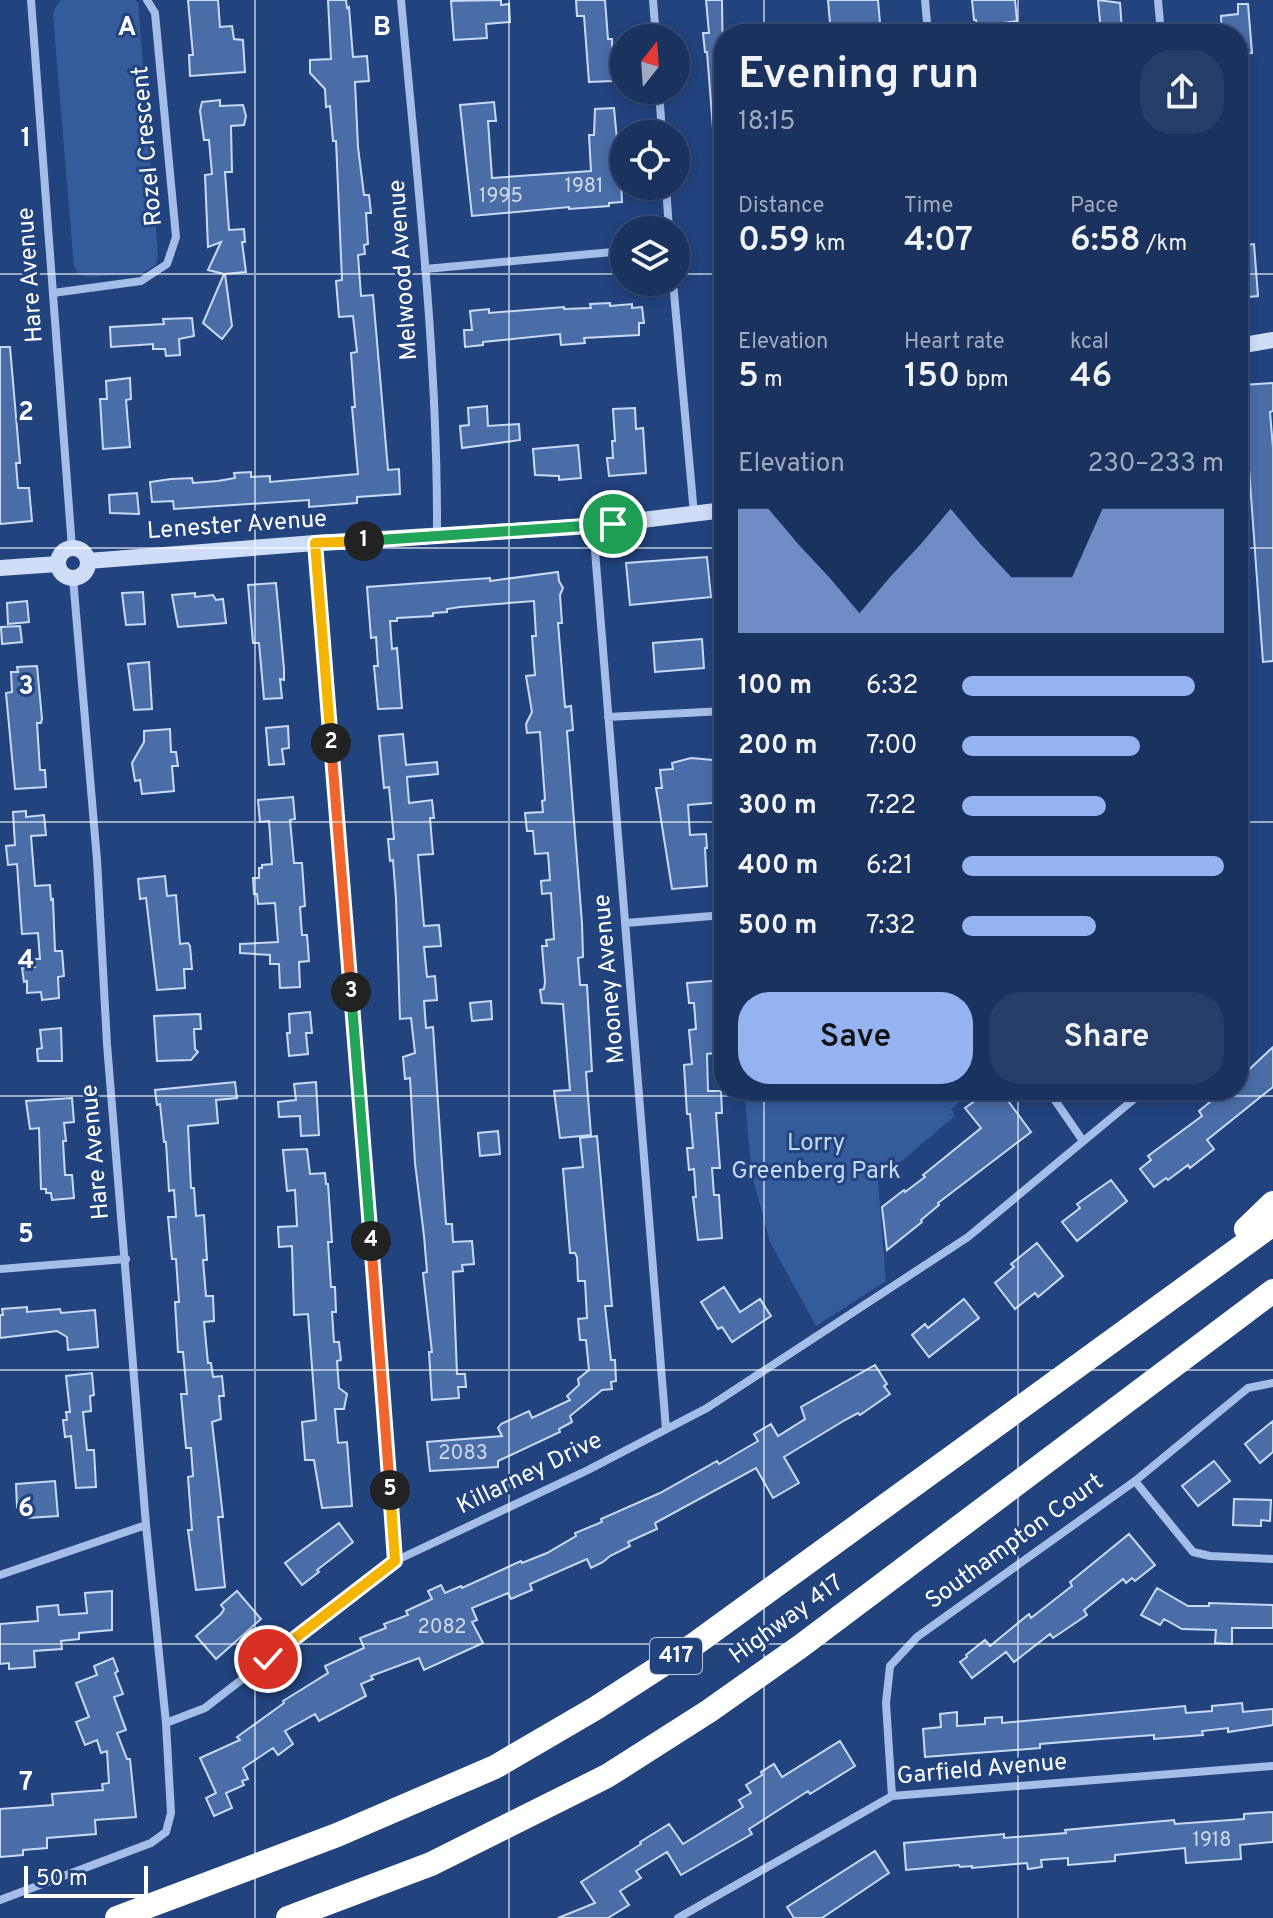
<!DOCTYPE html>
<meta charset="utf-8">
<style>
body{margin:0;font-family:Overpass,sans-serif;background:#263e67;color:#f1f3f6;height:100vh;display:flex;flex-direction:column;font-size:30px;white-space:nowrap}
*{box-sizing:border-box;margin:0}
p{font-size:26px;color:#9faabc}
.icon{flex:none;width:44px;height:44px;fill:none;stroke:currentColor;stroke-width:2;stroke-linecap:round;stroke-linejoin:round}
.map{position:relative;flex:1;overflow:hidden}
.sheet{position:absolute;left:714px;top:24px;width:534px;height:1076px;display:flex;flex-direction:column;background:#19325e;border-radius:32px;box-shadow:0 4px 12px #0003,0 0 0 2px #374d73}
.sheet>*{flex:none}
.needle{width:52px;rotate:17deg}
.fabs{position:absolute;left:610px;top:24px;display:grid;gap:16px}
.fabs a{display:grid;place-items:center;width:80px;height:80px;border-radius:50%;background:#19325e;box-shadow:0 4px 12px #0003,0 0 0 2px #374d73;font-size:40px}
.scale{position:absolute;left:24px;bottom:20px;width:124px;box-sizing:border-box;padding-left:8px;border:4px solid #fff;border-top:0;font-size:22px;line-height:28px;white-space:nowrap;color:#fff;-webkit-text-stroke:6px #21437e;paint-order:stroke}
.pin{position:absolute;display:grid;place-items:center;width:68px;height:68px;color:#fff;margin:-34px;border:4px solid #fff;border-radius:50%;box-shadow:0 2px 8px #0007}
.km{position:absolute;width:40px;height:40px;margin:-20px;border-radius:50%;background:#222;color:#fff;font-size:22px;line-height:40px;text-align:center}
.round{display:grid;place-items:center;flex:none;width:84px;height:84px;border-radius:32px;background:#263e67}
.headline{display:flex;align-items:center;justify-content:space-between;height:136px;padding:0 24px}
h1{font-size:44px;font-weight:600;line-height:60px}
.figures{display:grid;grid-template-columns:repeat(3,1fr);gap:12px;height:136px;padding:8px 24px}
.figures div{display:grid;align-content:center}
.figures b{font-size:34px;font-weight:600}
.figures small{font-size:22px;font-weight:400}
.figures p{font-size:22px}
.chart{height:224px;padding:16px 24px}
.chart p{display:flex;justify-content:space-between}
.chart svg{width:100%;height:144px;margin-top:8px;fill:#95b2f1;opacity:.7}
.cta{display:flex;gap:16px;margin-top:auto;padding:16px 24px}
.cta a{flex:1;height:92px;border-radius:32px;background:#95b2f1;color:#111;font-size:32px;font-weight:600;line-height:92px;text-align:center}
.cta a+a{background:#263e67;color:#f1f3f6}
ul{padding:0 24px;list-style:none;font-size:26px}
li{display:grid;grid-template-columns:128px 96px 1fr;align-items:center;height:60px}
li i{height:20px;border-radius:10px;background:#95b2f1}
.map>svg:first-child{display:block}
.green{fill:#345c9c}
.building{fill:#496da7;stroke:#c8daf5;stroke-width:2}
.lines{fill:none;stroke-linecap:round;stroke-linejoin:round}
.street{stroke:#a5bee7;stroke-width:8}
.secondary{stroke:#cfddf6;stroke-width:16}
.highway{stroke:#fff;stroke-width:24}
.split-1-casing{stroke:#fff;stroke-width:16}
.split-2-casing{stroke:#fff;stroke-width:16}
.split-3-casing{stroke:#fff;stroke-width:16}
.split-4-casing{stroke:#fff;stroke-width:16}
.split-5-casing{stroke:#fff;stroke-width:16}
.split-6-casing{stroke:#fff;stroke-width:16}
.split-1{stroke:#22a559;stroke-width:10}
.split-2{stroke:#f5b400;stroke-width:10}
.split-3{stroke:#f0652b;stroke-width:10}
.split-4{stroke:#22a559;stroke-width:10}
.split-5{stroke:#f0652b;stroke-width:10}
.split-6{stroke:#f5b400;stroke-width:10}
.grid{fill:none;stroke:#fff;stroke-width:2;stroke-opacity:0.55}
.labels{text-anchor:middle;dominant-baseline:central;stroke-width:6;stroke-linejoin:round;paint-order:stroke}
.number-label{font-size:20px;fill:#d2dae9}
.shield{fill:#21437e;stroke:#bcc7d8;stroke-width:2}
.shield-label{font-size:22px;font-weight:bold;fill:#fff}
.street-label{font-size:24px;fill:#fff;stroke:#21437e}
.park-label{font-size:24px;fill:#c8daf5;stroke:#21437e}
.grid-label{font-size:26px;text-anchor:middle;font-weight:bold;fill:#fff;stroke:#21437e;stroke-width:6;stroke-linejoin:round;paint-order:stroke}
</style>
<div class="map">
<svg width="1273" height="1918" viewBox="0 0 1273 1918">
<rect width="100%" height="100%" fill="#21437e"/>
<!-- green -->
<path class="green" d="M61,0H135L138,3L158,255L156,265L143,273L90,277L80,275L74,267L53,15L56,6Z
M744,1090H974L951,1109L955,1116L878,1181L886,1281L816,1326L770,1242L752,1176Z"/>
<!-- building -->
<path class="building" d="M188,0H218L220,27L232,26L234,39L243,40L245,72L190,76L189,55H193Z
M328,0H346L347,8L349,7L353,57L367,56L369,81L355,82L358,147L364,195H369L371,213H366L368,244L364,245L365,254L358,255L361,296L373,295L388,470L399,469L400,494L357,497V503L309,507V500L174,509L173,501L152,502L150,482L171,479L192,478L193,483L218,481L235,478L234,473L251,472V477L270,476V482L358,474L352,407H355L351,353L357,352L353,316L339,317L336,281L342,280L336,141H333L330,106L326,107L325,89L310,73V60L331,59Z
M501,0V5L509,4L510,22L486,24L487,38L454,40L451,1Z
M576,0H605L608,39H612L613,81L589,82L584,16H577Z
M706,0H722L724,145L714,146V142L707,52H705L703,33H709Z
M828,0H878L881,34H831Z
M972,0H1015L1017,21L1002,23L1004,34H979L976,20H974Z
M1098,0L1120,3L1122,30L1101,32Z
M1238,4H1248L1252,53L1238,54V34H1222L1221,16L1238,14Z
M220,100V106L243,105L246,116L244,125L231,126L232,172H225L229,230L244,229L245,242H242L246,272L225,274L232,326L222,339L203,323L224,274L208,270L221,242L208,247L205,175L212,174L209,140H204L200,111L202,102Z
M494,102L496,121H488L492,178L591,171L589,135H594L595,109L614,108L619,161L624,160V181H621L622,202L609,203V206L569,209V207L472,216L460,105Z
M1254,244L1258,296L1238,298V246Z
M610,303V306L632,304V308L642,307L644,323H639V335L584,338L585,343L561,345L560,334L483,342V345L465,347L464,330H472L470,311L489,309V313L564,307V309L591,308L590,304Z
M192,318L194,336L179,339L180,355L166,356L165,349H153V344L111,347L110,327L164,324L163,319Z
M0,347H10L20,463H16L18,488H29L32,521L0,524Z
M130,378L131,399L126,400L130,447L103,449L100,399H107L106,381Z
M1273,383V411L1270,412L1273,448V661L1263,662L1243,385Z
M487,406L488,426L519,424L520,440L462,448L460,426L469,425L468,408Z
M635,408L636,429L643,428L646,473L609,476L607,458H613L612,441H615L613,409Z
M578,445L581,478L559,480V476L535,475L533,449Z
M137,493L139,514L110,513L109,495Z
M707,557L711,597L630,605L626,563Z
M558,572L559,581L563,588L560,595L562,623H558L565,707L571,706L573,730L567,731L582,923L583,957L578,958L580,985H587L592,1071L586,1072L591,1135L560,1138L554,1091L570,1090L563,1004L542,1003L540,990L544,989L545,982L542,946H547L546,940L554,939L551,893L542,894L541,881L550,880L548,853L535,854L533,831H527L525,813L543,812L542,801L545,800L540,732L527,733L526,724L532,712L526,676L535,675L532,636H536L534,601L460,607L447,609V612L433,613V616L397,618V621H390L392,649L397,648L402,708L378,709L374,666H378L376,637L371,638L367,587L490,578V581Z
M276,583L284,669V680L280,679L282,698L264,699L259,643H253L248,585Z
M143,592L145,624L126,625L122,593Z
M195,593V597L213,595L216,600L223,599L226,623L178,627L172,595Z
M27,601L29,622L8,624L7,603Z
M20,626L22,642L2,644L1,627Z
M702,639L704,668L655,672L653,643Z
M149,662L152,709L134,710L128,664Z
M37,666L42,719L41,723H37L40,770H45L46,787L15,789L6,693L12,692L11,672H18L17,667Z
M288,726L289,748L282,749L284,764L269,765L266,728Z
M170,729L171,752H176L178,766H172L174,791L142,794L140,780L135,781L132,763L144,742V731Z
M403,734L406,765L437,762L438,774L407,777L409,803L432,800L434,818H430L433,854L418,855L424,926L439,925L441,946L424,947L427,977L435,976L437,1000L424,1001L426,1028L433,1027L446,1224H452L453,1242L472,1241L474,1264L462,1265L463,1271L453,1272L457,1374H465L466,1387H458L459,1398L432,1400L429,1352H432L423,1273L427,1272L424,1236L415,1163L410,1078L405,1079L403,1057L415,1053L411,1018L400,1019L396,899L393,860L390,861L388,839H394L389,787L384,788L379,736Z
M691,758L724,761V802L688,805L690,835L706,834L707,848H705L707,886L672,889L656,788H662L660,770L673,769L672,763Z
M293,797L295,819L290,820L294,863H302L305,906L300,907L302,935H307L309,961L299,962L300,987L280,988L279,964H270V955L240,953V944L278,942L275,903L258,904L257,894H254L253,878H259V868H262V865L272,864L269,821L260,822L258,800Z
M26,811V817L44,815L46,835L31,836L35,886L50,885L51,900L53,899L55,951H62L64,976L58,977L59,998L42,1000L41,992L27,993V981L24,982L22,968L35,967V959H40L38,933L22,934L17,864L8,865L6,846L15,845L13,812Z
M165,876L167,896L176,895L180,944L188,943L190,946L192,969H184L185,988L157,990L146,898L140,899L138,879Z
M724,980V1052L707,1054L708,1091H721L722,1113H716L720,1168H712L714,1195H719L722,1238L698,1240L693,1197H696L694,1169L689,1170L687,1148H693L690,1114H687L684,1065L692,1064L689,1030L696,1029L694,1003H689L687,983Z
M491,1001L492,1019L472,1021L470,1003Z
M310,1012L312,1033H306L308,1054L289,1056L287,1033H290L289,1014Z
M200,1014L201,1029H194L195,1049L198,1052L191,1060L157,1061L154,1016Z
M61,1028L62,1061H38L37,1049L42,1048L40,1030Z
M1273,1047V1087L1207,1140L1214,1149L1190,1168L1188,1165L1168,1180L1166,1178L1154,1187L1140,1169L1151,1160L1148,1156L1202,1116L1199,1111L1215,1098L1213,1096L1220,1090H1238V1080Z
M235,1082L237,1098L216,1100L218,1123L188,1126L191,1188H194L196,1216L204,1215L207,1260H203L206,1296H213L214,1321L204,1322L208,1363H211L213,1377L222,1376L224,1396H219L221,1419L212,1422L223,1517H218L225,1587L196,1590L188,1530H192L188,1477L193,1476L191,1448H186L181,1394H187L183,1352H178L175,1302H179L176,1259H172L168,1217H176L174,1190L169,1191L166,1142H164L160,1104L157,1105L155,1090Z
M316,1082L319,1135L301,1136L300,1116L279,1117L278,1102L296,1100L294,1084Z
M990,1090H1000L1031,1132L938,1203L939,1205L921,1220L922,1222L887,1250L882,1207L904,1190L905,1192L925,1177L923,1175L981,1128L965,1108Z
M72,1098L74,1122L64,1123L66,1141H63L65,1175H72L74,1198L52,1200L51,1193H46V1189H41L39,1128L30,1129L26,1101Z
M498,1131L500,1154L480,1156L478,1133Z
M597,1136L612,1306H605L611,1360H615L616,1381L611,1382L612,1389L602,1390L570,1416L572,1422L559,1429L560,1432L498,1461V1467L430,1471L427,1442L502,1436L498,1428L501,1424L529,1411L532,1418L570,1400L567,1396L579,1385L578,1379L589,1370L586,1340H580L578,1319L587,1318L585,1281H578L577,1257L575,1253H570L563,1169L583,1167L580,1138Z
M307,1149L310,1174L325,1173L326,1184H328L332,1242H328L331,1287H335L336,1312H332L334,1342H339L341,1360L337,1361L339,1388L347,1394L344,1409H335L338,1443L347,1442L352,1506L322,1508L314,1460H305L302,1422L316,1420L308,1314L294,1315L292,1246L279,1247L278,1227L297,1226L295,1190L287,1191L283,1150Z
M1111,1180L1127,1201L1077,1241L1062,1222L1080,1208L1077,1204Z
M1037,1243L1063,1276L1038,1297L1035,1293L1015,1309L995,1283L1014,1267L1011,1264Z
M724,1287L740,1312L760,1299L771,1316L732,1342L722,1327L718,1329L701,1302Z
M964,1299L979,1318L929,1357L912,1335L925,1324L928,1328Z
M27,1307V1312L60,1309L61,1313L95,1310L98,1347L68,1350L67,1337L57,1331L0,1338V1315H3L2,1309Z
M875,1365L887,1384L884,1386L890,1394L860,1415L858,1413L845,1420L784,1457L799,1483L773,1498L756,1468L655,1523L657,1529L628,1542L630,1546L610,1556L603,1562L591,1568L587,1559L530,1584L532,1590L511,1599L508,1593L472,1608L477,1620L472,1622L483,1643L424,1670L419,1658L371,1676L373,1679L361,1684L366,1696L319,1721L315,1714L285,1731L293,1744L278,1755L273,1748L243,1768L248,1779L242,1781L244,1785L226,1793L232,1808L214,1816L206,1798L216,1793L200,1758L240,1740L237,1737L284,1703L283,1701L328,1673L325,1666L364,1648L360,1638L386,1628L384,1624L408,1615L406,1611L432,1599L428,1591L441,1585L445,1593L461,1586L462,1588L521,1561L522,1563L547,1553L576,1536L575,1533L602,1522L601,1519L660,1493L717,1461L719,1464L758,1441L754,1434L771,1424L778,1436L805,1419L801,1407Z
M92,1373L94,1395L90,1396L91,1411L83,1412L87,1450H94L96,1487L76,1488L71,1436L65,1437L63,1420H67L66,1412H70L66,1376Z
M1273,1421V1452L1260,1463L1245,1444Z
M1214,1461L1230,1481L1198,1506L1182,1486Z
M55,1481L58,1516L28,1518L27,1505L17,1507L16,1484Z
M1234,1499L1271,1500L1270,1521L1261,1520V1526L1233,1525Z
M339,1523L353,1542L317,1570L319,1572L302,1585L285,1563Z
M1129,1534L1155,1565L1135,1581L1132,1578L1126,1583L1123,1579L1084,1610L1087,1615L1053,1638L1050,1634L1014,1662L1006,1652L972,1678L960,1662L967,1657L966,1655L985,1640L990,1646L1029,1614L1031,1618L1072,1586L1070,1582Z
M1157,1588L1188,1606H1209V1603L1273,1605V1628H1232V1644L1215,1643L1216,1630L1182,1629L1164,1619L1160,1625L1141,1615Z
M112,1591V1630L79,1633V1639L61,1641L62,1649L34,1651L35,1667L9,1669V1663L0,1664V1624L38,1621L37,1607L58,1605L59,1615L87,1613L85,1593Z
M237,1591L261,1619L216,1659L196,1636L221,1614L224,1609L221,1605Z
M113,1658L118,1671L115,1673L123,1694L114,1697L126,1730L117,1733L127,1759H130L136,1817L95,1820L96,1834L47,1838V1848L23,1850V1855L0,1857V1809L53,1805L52,1794L103,1790L102,1784L109,1783L107,1751L101,1753L97,1740L85,1745L76,1722L89,1717L76,1683L97,1675L94,1666Z
M1242,1703L1243,1712L1273,1709V1725L1228,1732V1728L1202,1731L1203,1735L1154,1739V1735L1101,1739L1040,1744V1748L925,1757L923,1729L941,1727L940,1714L957,1712V1726L985,1724V1718L1002,1717V1723L1185,1706L1186,1713L1212,1711V1706Z
M840,1741L855,1766L810,1794L808,1791L749,1829L752,1834L681,1875L667,1852L636,1871L641,1878L620,1891L629,1905L608,1918H558L595,1903L581,1882L641,1844L640,1842L669,1824L683,1844L743,1807L739,1800L751,1793L746,1785L762,1775L761,1772L774,1764L782,1777Z
M1273,1812V1842L1240,1845L1241,1859L1186,1863L1185,1848L1115,1855V1861L1068,1865V1858L1041,1860L1042,1867L1028,1869L1027,1863L972,1868V1866L960,1867L959,1865L906,1870L904,1843L1004,1834V1838L1066,1833L1065,1830L1174,1820L1175,1824L1244,1819V1814Z
M875,1851L889,1873L822,1918H794L787,1907Z"/>
<g class="lines">
<!-- street -->
<path class="street" d="M31,0L72,548
M401,0C417,178 438,357 437,537
M653,0L656,38
M925,0L928,34
M1158,0L1161,34
M659,90L662,134
M666,186L669,230
M425,269L624,251
M673,282L694,514
M53,293L141,281L167,264L176,237L155,13L147,0
M593,526L666,1429
M315,543L395,1561
M608,717L724,711
M626,923L724,915
M1048,1090L1083,1141
M0,1269L126,1259
M1135,1481L1193,1552L1210,1556L1273,1559
M0,1575L146,1525
M166,1723L205,1708L395,1561L588,1470L707,1408L968,1237L1145,1090
M892,1796L886,1703L890,1666L917,1637L1135,1481L1248,1388L1273,1383
M0,1900L151,1843L166,1832L171,1813L166,1723L146,1525L107,1044L97,860L73,578
M678,1918L892,1796L1273,1766"/>
<!-- secondary -->
<path class="secondary" d="M1238,346L1273,340
M58 563a15 15 0 1 1 30 0a15 15 0 1 1-30 0Z
M88,561L315,543L593,526L724,510
M0,568L58,564"/>
<!-- highway -->
<path class="highway" d="M1246,1229L1273,1203
M117,1918L337,1835L495,1767L596,1708L695,1644L1273,1224
M288,1918L431,1864L607,1776L709,1711L801,1646L1273,1291"/>
</g>
<g class="lines">
<defs>
<path id="split-1" d="M364,541L613,524"/>
<path id="split-2" d="M331,743L315,543L364,541"/>
<path id="split-3" d="M331,743L351,992"/>
<path id="split-4" d="M351,992L371,1241"/>
<path id="split-5" d="M371,1241L390,1490"/>
<path id="split-6" d="M268,1659L395,1561L390,1490"/>
</defs>
<!-- split-1 casing -->
<use href="#split-1" class="split-1-casing"/>
<!-- split-2 casing -->
<use href="#split-2" class="split-2-casing"/>
<!-- split-3 casing -->
<use href="#split-3" class="split-3-casing"/>
<!-- split-4 casing -->
<use href="#split-4" class="split-4-casing"/>
<!-- split-5 casing -->
<use href="#split-5" class="split-5-casing"/>
<!-- split-6 casing -->
<use href="#split-6" class="split-6-casing"/>
<!-- split-1 -->
<use href="#split-1" class="split-1"/>
<!-- split-2 -->
<use href="#split-2" class="split-2"/>
<!-- split-3 -->
<use href="#split-3" class="split-3"/>
<!-- split-4 -->
<use href="#split-4" class="split-4"/>
<!-- split-5 -->
<use href="#split-5" class="split-5"/>
<!-- split-6 -->
<use href="#split-6" class="split-6"/>
</g>
<!-- grid -->
<path class="grid" d="M255,0V1918M509,0V1918M764,0V34M1018,0V34M0,274H624M676,274H724M1238,274H1273M0,548H724M1238,548H1273M0,822H724M1238,822H1273M764,1090V1918M1018,1090V1918M0,1096H1273M0,1370H1273M0,1644H1273"/>
<g class="labels">
<!-- number labels -->
<g class="number-label">
<text x="584" y="187">1981</text>
<text x="501" y="197">1995</text>
<text x="463" y="1454">2083</text>
<text x="442" y="1628">2082</text>
<text x="1212" y="1841">1918</text>
</g>
<!-- shield labels -->
<rect class="shield" x="650" y="1638" width="52" height="36" rx="6"/>
<g class="shield-label">
<text x="676" y="1656">417</text>
</g>
<!-- street labels -->
<g class="street-label">
<text transform="translate(148 146) rotate(-95)">Rozel Crescent</text>
<text transform="translate(404 270) rotate(-94)">Melwood Avenue</text>
<text transform="translate(31 275) rotate(-94)">Hare Avenue</text>
<text transform="translate(237 526) rotate(-4)">Lenester Avenue</text>
<text transform="translate(610 979) rotate(-95)">Mooney Avenue</text>
<text transform="translate(96 1152) rotate(-95)">Hare Avenue</text>
<text transform="translate(530 1474) rotate(-26)">Killarney Drive</text>
<text transform="translate(1015 1542) rotate(-36)">Southampton Court</text>
<text transform="translate(787 1620) rotate(-36)">Highway 417</text>
<text transform="translate(982 1770) rotate(-5)">Garfield Avenue</text>
</g>
<!-- park labels -->
<g class="park-label">
<text x="816" y="1144">Lorry<tspan x="816" dy="28">Greenberg Park</tspan></text>
</g>
</g>
<g class="grid-label">
<text x="127" y="35">A</text>
<text x="382" y="35">B</text>
<text x="26" y="146">1</text>
<text x="26" y="420">2</text>
<text x="26" y="694">3</text>
<text x="26" y="968">4</text>
<text x="26" y="1242">5</text>
<text x="26" y="1516">6</text>
<text x="26" y="1790">7</text>
</g>
</svg>
<div class="fabs">
<a><svg class="needle" viewBox="-14 -14 28 28"><path d="M0-13l5 13h-10z" fill="#e53935"/><path d="M0 13l5-13h-10z" fill="#9faabc"/></svg></a>
<a><svg class="icon" aria-label="locate" viewBox="0 0 24 24"><circle cx="12" cy="12" r="6"/><path d="M12 2v4M12 18v4M2 12h4M18 12h4"/></svg></a>
<a><svg class="icon" aria-label="layers" viewBox="0 0 24 24"><path d="M12 4l9 5-9 5-9-5zM3 14l9 5 9-5"/></svg></a>
</div>
<div class="scale">50 m</div>
<div class="pin" style="left:613px;top:524px;background:#1e9e55"><svg class="icon" aria-label="arrive" viewBox="0 0 24 24"><path d="M6 21V4h12l-3 4 3 4H6"/></svg></div>
<div class="pin" style="left:268px;top:1659px;background:#d93025"><svg class="icon" aria-label="check" viewBox="0 0 24 24"><path d="M5 12l5 5 9-10"/></svg></div>
<b class="km" style="left:364px;top:541px">1</b>
<b class="km" style="left:331px;top:743px">2</b>
<b class="km" style="left:351px;top:992px">3</b>
<b class="km" style="left:371px;top:1241px">4</b>
<b class="km" style="left:390px;top:1490px">5</b>
<section class="sheet">
<div class="headline"><div><h1>Evening run</h1><p>18:15</p></div><a class="round"><svg class="icon" aria-label="share" viewBox="0 0 24 24"><path d="M12 15V3M7 8l5-5 5 5M5 13v7h14v-7"/></svg></a></div>
<div class="figures">
<div><p>Distance</p><b>0.59<small> km</small></b></div>
<div><p>Time</p><b>4:07</b></div>
<div><p>Pace</p><b>6:58<small> /km</small></b></div>
</div>
<div class="figures">
<div><p>Elevation</p><b>5<small> m</small></b></div>
<div><p>Heart rate</p><b>150<small> bpm</small></b></div>
<div><p>kcal</p><b>46</b></div>
</div>
<div class="chart"><p><span>Elevation</span>230–233 m</p>
<svg viewBox="0 0 160 44" preserveAspectRatio="none"><path d="M0 44V6L10 6L20 17L30 27L40 38L50 27L60 17L70 6L80 17L90 27L100 27L110 27L120 6L130 6L140 6L150 6L160 6V44z"/></svg>
</div>
<ul>
<li><b>100 m</b>6:32<i style="width:89%"></i></li>
<li><b>200 m</b>7:00<i style="width:68%"></i></li>
<li><b>300 m</b>7:22<i style="width:55%"></i></li>
<li><b>400 m</b>6:21<i style="width:100%"></i></li>
<li><b>500 m</b>7:32<i style="width:51%"></i></li>
</ul>
<div class="cta"><a>Save</a><a>Share</a></div>
</section>
</div>
